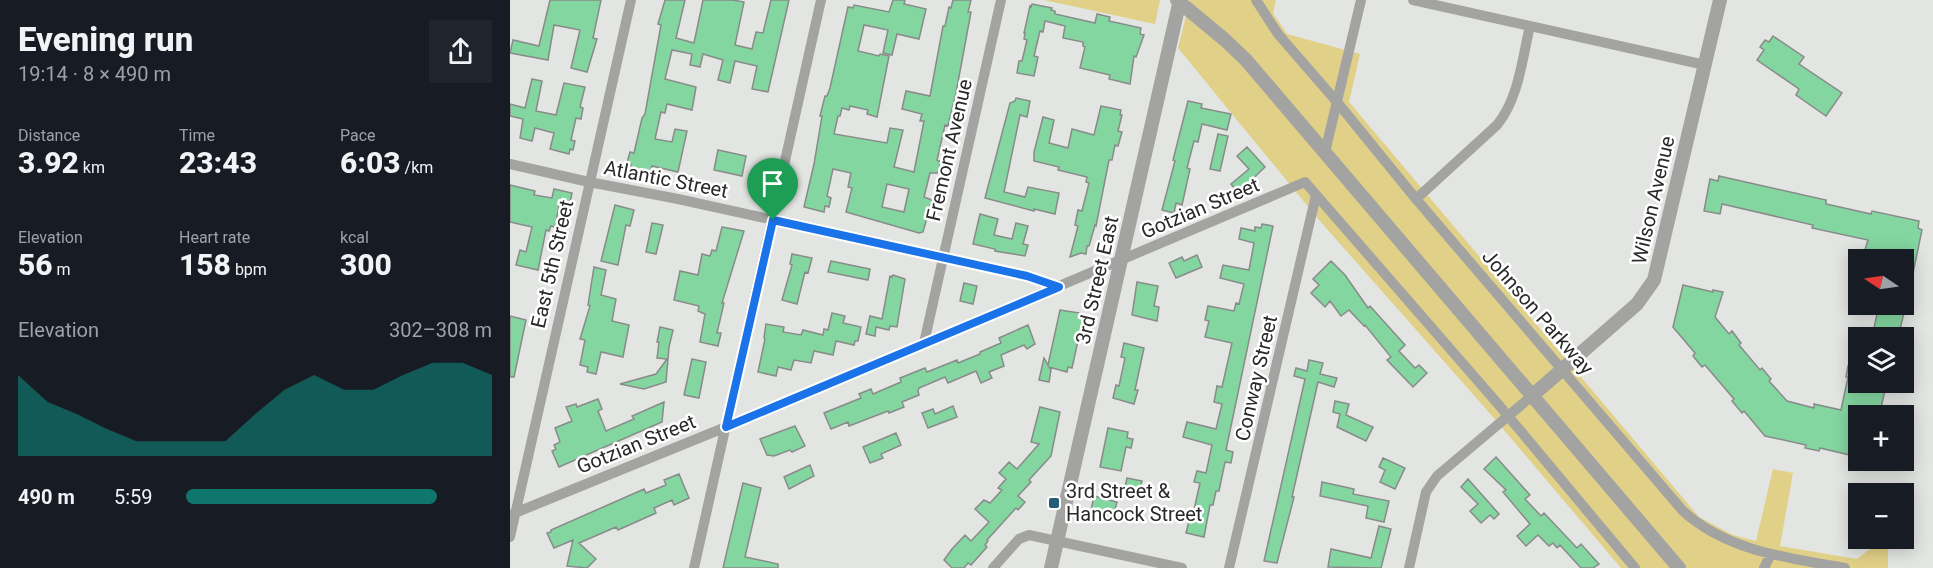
<!DOCTYPE html>
<meta charset="utf-8">
<style>
body{margin:0;font-family:Roboto,sans-serif;background:#20242c;color:#f1f3f6;height:100vh;display:flex;flex-direction:column;font-size:22px;white-space:nowrap}
*{box-sizing:border-box;margin:0}
p{font-size:20px;color:#9ea1a6}
.icon{flex:none;width:33px;height:33px;fill:none;stroke:currentColor;stroke-width:2;stroke-linecap:round;stroke-linejoin:round}
.map{position:relative;flex:1;overflow:hidden}
.side{display:flex;flex-direction:column;background:#171b24;width:510px}
.side>*{flex:none}
.needle{width:39px;rotate:283deg}
.controls{position:absolute;left:1338px;top:249px;display:grid;gap:12px}
.controls a{display:grid;place-items:center;width:66px;height:66px;border-radius:0px;background:#171b24;box-shadow:0 3px 15px #0003;font-size:30px}
.pin{position:absolute;display:grid;place-items:center;width:51px;height:51px;color:#fff;margin:-62px -26px;border-radius:50% 50% 50% 0;rotate:-45deg;box-shadow:0 0 6px #0007}
.pin .icon{rotate:45deg}
.round{display:grid;place-items:center;flex:none;width:63px;height:63px;border-radius:0px;background:#20242c}
.headline{display:flex;align-items:center;justify-content:space-between;height:102px;padding:0 18px}
h1{font-size:33px;font-weight:800;line-height:45px}
.stats{display:grid;grid-template-columns:repeat(3,1fr);gap:9px;height:102px;padding:6px 18px}
.stats div{display:grid;align-content:center}
.stats b{font-size:30px;font-weight:800}
.stats small{font-size:16px;font-weight:400}
.stats p{font-size:16px}
.chart{height:168px;padding:12px 18px}
.chart p{display:flex;justify-content:space-between}
.chart svg{width:100%;height:108px;margin-top:6px;fill:#0f766e;opacity:.7}
ul{padding:0 18px;list-style:none;font-size:20px}
li{display:grid;grid-template-columns:96px 72px 1fr;align-items:center;height:45px}
li i{height:15px;border-radius:8px;background:#0f766e}
main{display:flex;flex:1;min-height:0}
.map>svg:first-child{display:block}
.green{fill:#e1d087}
.building{fill:#83d6a0;stroke:#888b89;stroke-width:1.5;fill-rule:evenodd}
.lines{fill:none;stroke-linecap:round;stroke-linejoin:round}
.minor{stroke:#a3a3a2;stroke-width:10}
.tertiary{stroke:#a3a3a2;stroke-width:14}
.route-casing{stroke:#fff;stroke-width:12}
.route{stroke:#1a73e8;stroke-width:8}
.poi-dot{fill:#245d77;stroke:#fff;stroke-width:2}
.labels{text-anchor:middle;dominant-baseline:central;stroke-width:5;stroke-linejoin:round;paint-order:stroke}
.street-label{font-size:20px;fill:#282928;stroke:#fff}
.poi-label{font-size:20px;fill:#282928;stroke:#fff;text-anchor:start}
</style>
<main>
<section class="side">
<div class="headline"><div><h1>Evening run</h1><p>19:14 · 8 × 490 m</p></div><a class="round"><svg class="icon" aria-label="share" viewBox="0 0 24 24"><path d="M12 15V3M7 8l5-5 5 5M5 13v7h14v-7"/></svg></a></div>
<div class="stats">
<div><p>Distance</p><b>3.92<small> km</small></b></div>
<div><p>Time</p><b>23:43</b></div>
<div><p>Pace</p><b>6:03<small> /km</small></b></div>
</div>
<div class="stats">
<div><p>Elevation</p><b>56<small> m</small></b></div>
<div><p>Heart rate</p><b>158<small> bpm</small></b></div>
<div><p>kcal</p><b>300</b></div>
</div>
<div class="chart"><p><span>Elevation</span>302–308 m</p>
<svg viewBox="0 0 160 44" preserveAspectRatio="none"><path d="M0 44V11L10 22L20 27L30 33L40 38L50 38L60 38L70 38L80 27L90 17L100 11L110 17L120 17L130 11L140 6L150 6L160 11V44z"/></svg>
</div>
<ul>
<li><b>490 m</b>5:59<i style="width:82%"></i></li>
</ul>
</section>
<div class="map">
<svg width="1423" height="568" viewBox="0 0 1423 568">
<rect width="100%" height="100%" fill="#e3e5e2"/>
<!-- green -->
<path class="green" d="M534,0H650L645,24Z
M680,0H766L763,13L777,34L850,54L839,102L1189,517L1223,535L1246,541L1263,469L1283,473L1270,546L1347,559L1365,545L1378,547V568H1111L976,409L809,220L668,48Z"/>
<!-- building -->
<path class="building" d="M40,0H91L83,38L87,39L77,72L61,68L70,30L44,25L38,60L0,53L3,40L29,46Z
M155,0H175L166,38L184,43L193,0H223L234,2L225,45L242,49L246,32L253,33L261,0H279L258,92L242,89L247,66L225,61L220,83L208,80L213,60L193,54L190,67L180,65L182,54L162,50L155,79L186,87L182,110L157,104L155,113L151,112L145,139L162,142L165,129L177,131L168,172L142,166L140,174L120,169L121,164L117,163L120,152L124,153L132,118L135,114L151,25L148,24Z
M383,0H395L394,4L416,9L409,39L387,34L382,55L373,53L378,30L354,25L348,51L369,56L370,54L379,56L367,117L357,114L358,110L340,106L339,110L332,108L330,116H328L324,134L377,143L380,128L393,130L384,167L404,172L414,121H410L412,114L392,109L396,91L420,96L433,26H435L439,7L441,8L443,0H461L458,12H461L446,93L438,126L435,125L427,160L431,162L428,173H420L414,197L422,200L413,232L409,233L336,212L342,188L338,187L341,173L323,169L317,196L321,198L319,207L315,206L314,212L294,207L304,164L312,116H310L315,96H317L320,88L338,7L343,8L344,5L379,12ZM377,184L399,189L394,212L372,207Z
M522,4L542,8L541,10L545,11V14L585,23L587,14L600,17L599,21L631,28L630,34L634,35L626,57L624,56L620,84L599,79L600,75L570,68L575,47L573,46V42L553,38L555,26L535,21L533,32L530,31L524,56L528,57L524,76L507,73L509,61H512L517,40L514,39L515,33H514L520,6L521,7Z
M1263,36L1294,57L1289,64L1332,93L1316,116L1286,95L1289,89L1247,60L1254,50L1250,47L1255,40L1259,42Z
M22,79L32,81L26,111L46,115L54,83L75,87L70,107L73,108L71,119L66,118L61,140L65,141L63,150L60,149L59,154L40,149L44,133L25,128L22,141L10,138L13,119L0,116V104L15,108Z
M506,98L520,101L517,117L510,115L494,192L515,197L518,187L549,193L545,214L524,209V211L475,198L500,103L505,101Z
M678,101L692,104L691,108L721,114L717,130L692,124L688,142L684,141L677,168L680,169L672,205L666,203L664,213L652,210L665,161L663,160Z
M591,106L611,110L610,115H612L608,131L612,132L608,146L605,145L602,160H599L586,226L585,225L579,246H577L576,254L571,253L560,257L568,226L565,225L568,210L572,211L579,183L576,182L577,177L548,170L549,167L524,161V152L533,117L544,120L539,143L558,148L562,129L584,135Z
M708,134L718,136L710,171L700,169Z
M737,147L755,167L728,193L721,184L739,169L727,156Z
M208,150L236,156L232,176L204,170Z
M1209,176L1316,200V204L1361,214L1362,211L1409,221L1408,228L1412,230L1398,297L1394,296V260H1379L1380,255L1355,250L1358,240L1302,228L1303,225L1212,204L1210,214L1194,211L1200,179L1208,181Z
M0,185L25,191L24,195L42,198L44,189L62,193L59,208L49,206L45,227L41,226L39,231L36,230L28,270L6,265L10,250L16,252L22,227L0,222Z
M105,205L124,210L120,226L116,225L108,265L91,261Z
M470,214L488,219L484,235L502,239L506,223L518,226L513,244L518,245L515,256L485,251V249L463,244Z
M142,223L153,225L146,254L136,252Z
M752,224L763,226L716,450L723,452L721,463L715,462L709,491H706L703,505H700L694,537L676,533L681,513L683,514L690,483L684,482L687,471L696,473L702,445L673,437L677,422L706,429L712,404L704,402L707,386L712,387L722,343L695,337L699,321L695,320L698,306L724,311L726,303L729,304L734,284L710,278L713,265L739,270L744,243L729,239L731,228L745,231V227L751,228Z
M212,227L234,231L212,303H214L207,333H211L208,346L190,342L195,314L188,311L189,306L164,300L170,271L188,275L192,254L200,256L202,250L206,251Z
M282,254L302,258L298,273L295,272L287,304L272,300L282,265L280,264Z
M687,255L692,267L666,278L659,263L672,257L674,261Z
M321,261L360,269L358,280L318,272Z
M821,261L835,275L858,308L860,306L895,345L889,351L905,368L909,365L917,373L903,387L877,360L881,357L855,325L854,326L839,310L831,316L820,301L815,307L801,293L809,285L803,279Z
M84,267L96,270L91,295L106,299L102,321L119,325L113,357L91,352L86,374L77,372L78,367L70,365L75,340L70,339L80,306L78,305Z
M383,275L395,279L387,327L380,326L379,330L366,327L365,336L356,334L360,316L372,319L380,276L382,277Z
M627,282L648,286L644,306L649,307L647,321L622,315Z
M454,283L467,286L463,304L450,301Z
M1173,285L1203,292V290L1213,292L1205,317L1219,334L1222,331L1231,343L1229,345L1250,370L1252,368L1261,379L1259,381L1277,401L1304,408V404L1331,410L1338,377H1336L1338,366L1348,369V382H1377L1369,416H1348V457L1310,448L1309,451L1295,448L1296,445L1255,436L1234,411L1232,413L1222,401L1224,399L1195,365L1192,367L1183,356L1185,353L1163,327Z
M1369,304H1396L1388,338H1362Z
M550,310L570,313L569,317L573,318L562,368L558,367L557,372L539,367L541,370L539,382L529,380L534,358L538,365Z
M322,313L335,316L333,323L351,327L348,341H345L344,345L326,341L323,355L304,351L301,363L284,360L281,370L268,367L266,376L248,372L255,339L254,338L256,324L274,327L273,332L291,335L293,330L313,335L314,329L318,330Z
M0,316L16,320L4,377H0Z
M518,325L525,344L517,349L514,345L491,355L494,366L479,372L482,378L471,383L466,371L438,383L435,377L409,388L408,391L409,395L392,402L394,407L379,413L378,411L339,426L338,422L321,429L314,413L351,398L349,394L361,389L363,394L391,382L390,378L415,368L417,372L447,360L448,363L470,354V352L491,343L489,338Z
M150,327L163,330L159,347L156,382L134,389L110,384L146,374L157,359L147,358L149,342H147Z
M614,343L634,348L625,390H628L624,404L603,398L606,385L609,386L615,358L611,357Z
M182,359L196,362L189,398L174,395Z
M799,360L813,363L810,374L827,378L824,387L808,382L782,497H784L767,563L754,561L795,379L784,376L786,368L797,371Z
M88,399L92,409L88,411L96,431L124,419L122,416L154,402L152,422L49,467L42,451L46,449L44,445L50,442L45,428L62,421L56,407L66,404L67,407Z
M825,401L839,404L836,415L863,427L856,441L827,427L830,414L823,412Z
M443,406L447,417L418,428L412,413L423,409L425,414Z
M530,407L550,412L541,456L519,480L521,482L508,496L515,502L508,510L506,508L477,540L478,541L475,545L477,547L461,565L458,563L454,568H442L434,560L442,549L455,535L461,541L479,522L465,509L474,500L480,503L492,490L488,488L496,479L489,473L499,462L507,469L529,444L521,442Z
M285,426L295,446L282,452L280,450L264,456L257,455L250,439Z
M598,428L618,432L617,438L623,439L621,448L616,447L611,471L590,467Z
M386,433L391,445L371,454L373,458L360,463L353,447Z
M986,457L1020,495L1015,499L1031,516L1034,513L1067,548L1071,544L1089,564L1083,568H1071L1050,545L1047,548L1043,543L1039,546L1028,535L1016,546L1007,536L1020,524L993,492L996,490L974,469Z
M873,458L895,468L885,489L870,482L875,470L869,467Z
M300,465L304,476L279,489L274,477Z
M169,474L179,498L164,505L162,500L144,508L146,513L108,530L106,527L69,543L86,559L77,568L57,566L63,540L44,548L37,533L41,532V530L134,489L136,493L156,485L154,480Z
M617,478L632,481L628,495L614,491Z
M958,479L989,514L984,519L980,515L971,523L960,511L968,504L951,487Z
M812,482L844,489L843,494L879,501L874,522L856,518L858,506L810,496Z
M233,483L251,488L235,557L268,564V568H213Z
M584,496L607,502L602,520L580,515Z
M869,526L881,529L871,568L818,567L821,549L861,558Z"/>
<g class="lines">
<!-- minor -->
<path class="minor" d="M746,0L768,34L827,102L906,199L1173,511C1217,551 1278,558 1335,568
M903,0L1195,65
M815,152L851,0
M0,164L79,182L168,199L445,260L517,276L549,287
M906,199L987,125C1009,98 1012,59 1020,26
M414,343L491,0
M0,515L216,427L795,182L988,404L1125,568
M0,537L121,0
M184,568L311,0
M483,568L509,539L519,535L672,568
M719,568L806,195
M899,568L916,492L927,476L1023,395
M1254,568L1261,554"/>
<!-- tertiary -->
<path class="tertiary" d="M667,0L715,40L736,60L1169,568
M1023,395L1127,304L1144,280L1210,0
M541,568L670,0"/>
</g>
<g class="lines">
<defs>
<path id="route" d="M263,220L517,276L549,287L216,427Z"/>
</defs>
<!-- route casing -->
<use href="#route" class="route-casing"/>
<!-- route -->
<use href="#route" class="route"/>
</g>
<!-- markers -->
<rect class="poi-dot" x="538" y="497" width="12" height="12" rx="3"/>
<g class="labels">
<!-- street labels -->
<g class="street-label">
<text transform="translate(439 150) rotate(-77)">Fremont Avenue</text>
<text transform="translate(156 179) rotate(11)">Atlantic Street</text>
<text transform="translate(1143 200) rotate(-77)">Wilson Avenue</text>
<text transform="translate(690 208) rotate(-23)">Gotzian Street</text>
<text transform="translate(42 264) rotate(-77)">East 5th Street</text>
<text transform="translate(587 280) rotate(-77)">3rd Street East</text>
<text transform="translate(1028 312) rotate(49)">Johnson Parkway</text>
<text transform="translate(746 378) rotate(-77)">Conway Street</text>
<text transform="translate(126 444) rotate(-22)">Gotzian Street</text>
</g>
<!-- poi labels -->
<g class="poi-label">
<text x="556" y="491">3rd Street &amp;<tspan x="556" dy="23">Hancock Street</tspan></text>
</g>
</g>
</svg>
<div class="controls">
<a><svg class="needle" viewBox="-14 -14 28 28"><path d="M0-13l5 13h-10z" fill="#e53935"/><path d="M0 13l5-13h-10z" fill="#9ea1a6"/></svg></a>
<a><svg class="icon" aria-label="layers" viewBox="0 0 24 24"><path d="M12 4l9 5-9 5-9-5zM3 14l9 5 9-5"/></svg></a>
<a>+</a>
<a>−</a>
</div>
<div class="pin" style="left:263px;top:220px;background:#1e9e55"><svg class="icon" aria-label="arrive" viewBox="0 0 24 24"><path d="M6 21V4h12l-3 4 3 4H6"/></svg></div>
</div>
</main>
